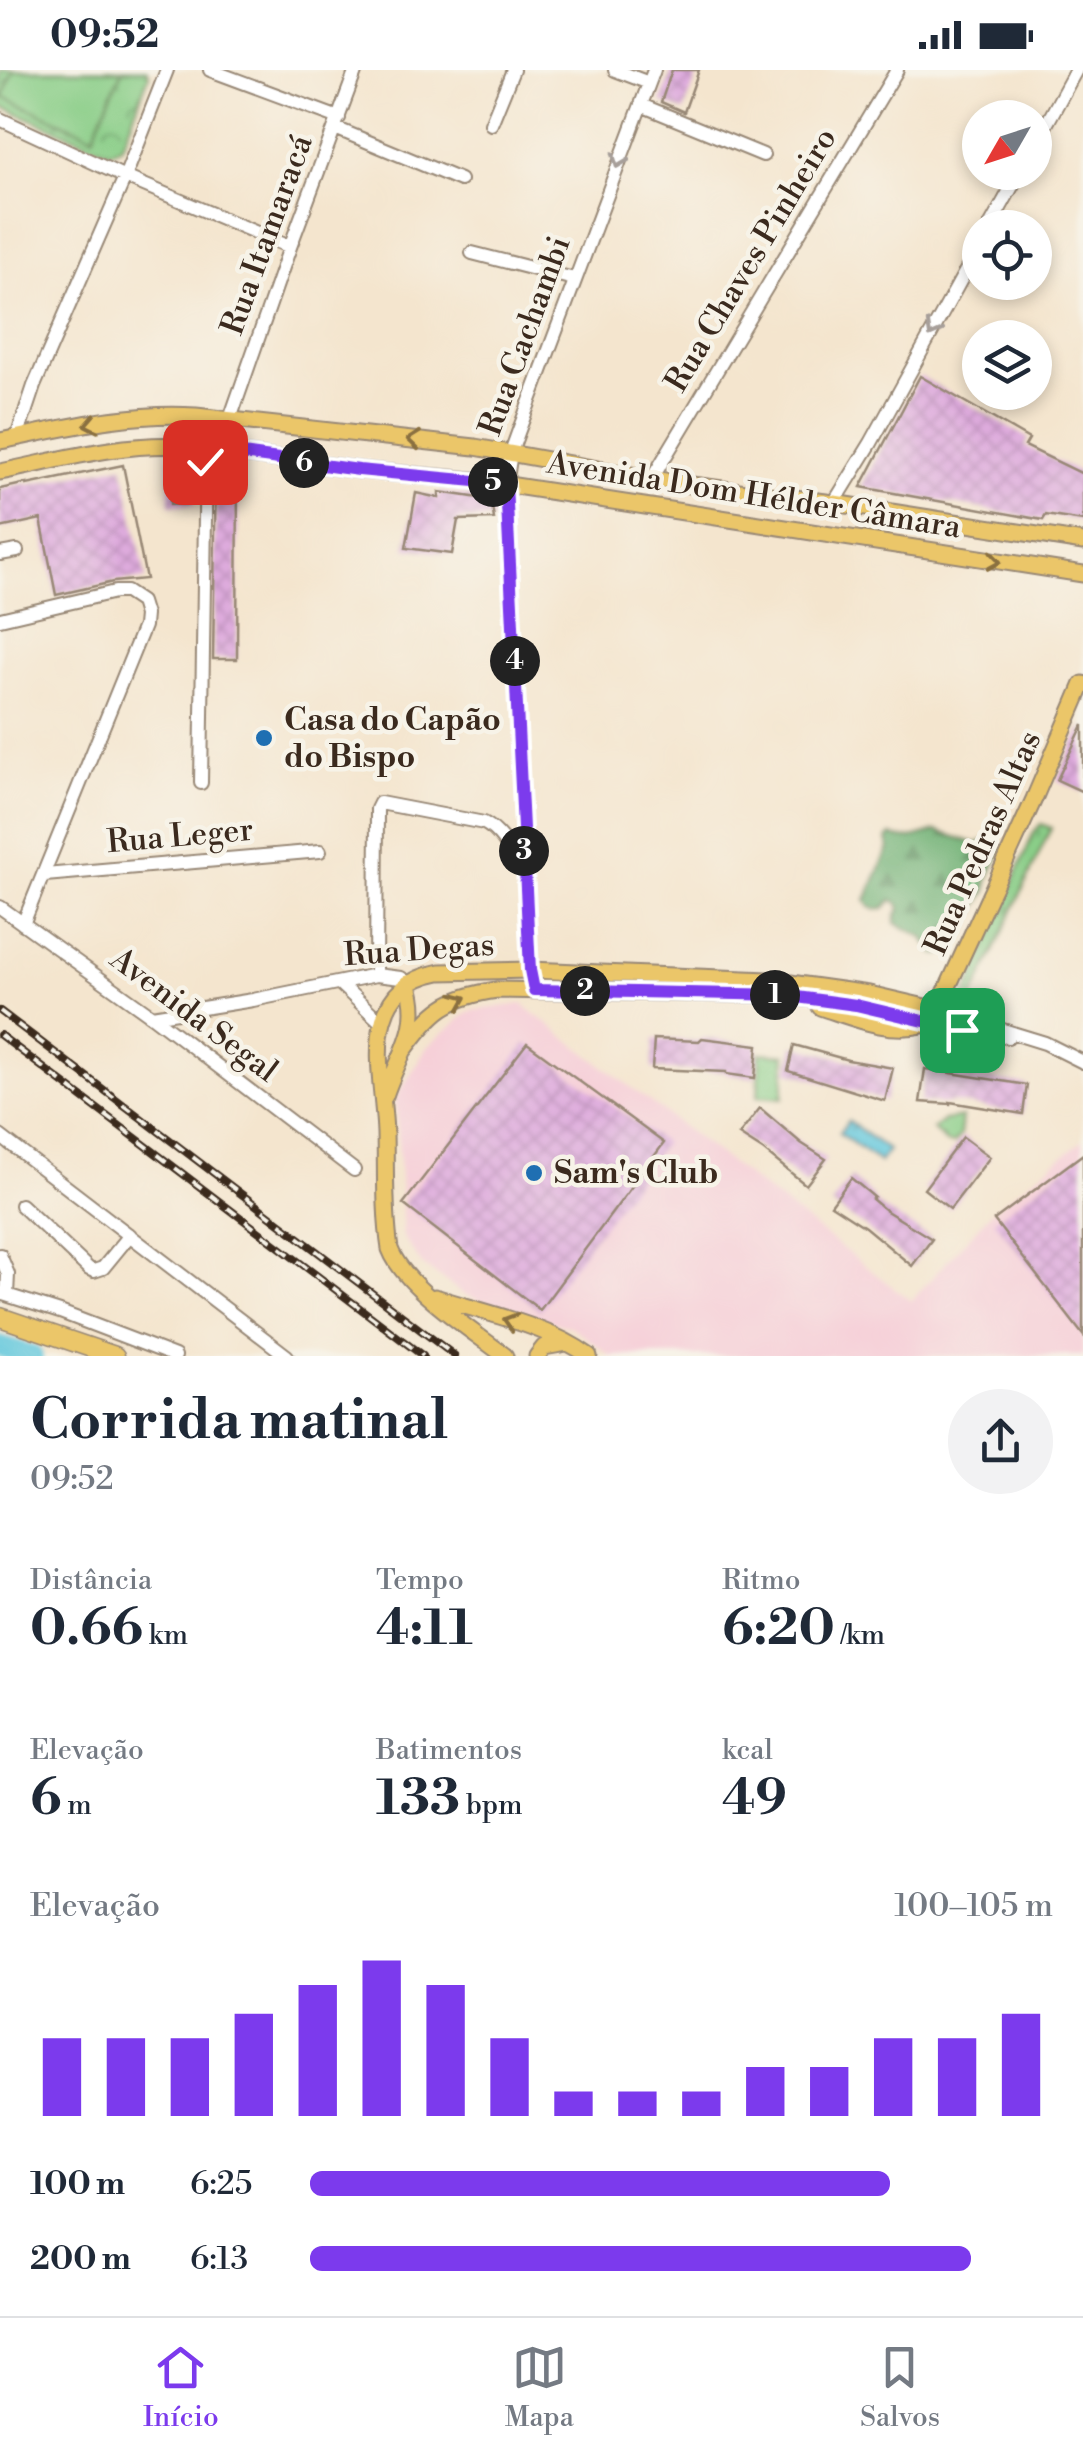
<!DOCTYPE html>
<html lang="pt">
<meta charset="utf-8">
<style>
body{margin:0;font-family:"Libre Bodoni",serif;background:#f2f2f3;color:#1f2937;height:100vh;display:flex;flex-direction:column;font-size:38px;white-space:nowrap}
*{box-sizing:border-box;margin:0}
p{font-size:32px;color:#747a83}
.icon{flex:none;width:55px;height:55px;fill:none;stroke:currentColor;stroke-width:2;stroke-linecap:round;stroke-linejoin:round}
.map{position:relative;height:1286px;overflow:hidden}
.sheet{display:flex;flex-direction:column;background:#fff;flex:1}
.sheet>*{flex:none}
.needle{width:65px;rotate:231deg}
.controls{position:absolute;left:962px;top:30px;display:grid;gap:20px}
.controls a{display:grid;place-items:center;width:90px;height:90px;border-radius:50%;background:#fff;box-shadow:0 5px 15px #0003;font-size:50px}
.pin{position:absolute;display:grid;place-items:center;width:85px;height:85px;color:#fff;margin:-42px;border-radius:20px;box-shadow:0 5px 15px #0006}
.km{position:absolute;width:50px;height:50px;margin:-25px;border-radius:50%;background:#222;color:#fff;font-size:28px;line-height:50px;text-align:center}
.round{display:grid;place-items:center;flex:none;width:105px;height:105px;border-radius:52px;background:#f2f2f3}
.overview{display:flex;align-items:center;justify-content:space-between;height:170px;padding:0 30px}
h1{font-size:55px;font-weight:700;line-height:75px}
.metrics{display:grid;grid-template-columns:repeat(3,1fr);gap:15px;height:170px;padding:10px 30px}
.metrics div{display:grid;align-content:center}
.metrics b{font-size:50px;font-weight:700}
.metrics small{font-size:28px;font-weight:400}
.metrics p{font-size:28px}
.chart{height:280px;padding:20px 30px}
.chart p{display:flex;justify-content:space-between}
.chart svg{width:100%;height:180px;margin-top:10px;stroke:#7c3aed;stroke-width:6}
ul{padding:0 30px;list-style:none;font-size:32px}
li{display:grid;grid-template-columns:160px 120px 1fr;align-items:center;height:75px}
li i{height:25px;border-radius:12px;background:#7c3aed}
.status{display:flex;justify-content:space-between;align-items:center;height:70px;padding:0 50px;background:#fff;direction:ltr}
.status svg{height:28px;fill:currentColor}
.tabs{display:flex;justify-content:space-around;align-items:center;height:140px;border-top:2px solid #e0e1e3;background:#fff;font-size:28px;color:#747a83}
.tabs a{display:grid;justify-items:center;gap:5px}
.tabs .selected{color:#7c3aed}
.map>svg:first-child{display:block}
.built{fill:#f6cfd8}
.grass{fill:url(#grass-tufts);stroke:#627c53;stroke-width:2.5}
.forest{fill:url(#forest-firs);stroke:#556e49;stroke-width:2.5}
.park{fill:url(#park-crowns);stroke:#627c53;stroke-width:2.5}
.garden{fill:#8ace88;stroke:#627c53;stroke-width:2.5}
.water{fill:url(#water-ripples);stroke:#4e787e;stroke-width:2.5}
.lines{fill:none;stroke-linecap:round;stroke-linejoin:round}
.river{stroke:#60c7dd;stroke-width:22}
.building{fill:url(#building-cross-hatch)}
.minor-casing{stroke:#988876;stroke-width:16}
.major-casing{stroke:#988876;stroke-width:19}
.highway-casing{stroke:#988876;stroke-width:21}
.minor{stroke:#fff;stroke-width:12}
.major{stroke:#ebc669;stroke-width:15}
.highway{stroke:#ebc669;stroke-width:18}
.rail-casing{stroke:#3b2a1e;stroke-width:8}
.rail{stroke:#f7f3e8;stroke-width:4;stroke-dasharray:11;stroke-linecap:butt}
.oneway{stroke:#a79f9a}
.oneway2{stroke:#8a7040}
.route-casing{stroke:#fff;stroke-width:20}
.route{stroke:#7c3aed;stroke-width:12}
.poi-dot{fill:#1f6fb2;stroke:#f7f3e8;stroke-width:4}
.labels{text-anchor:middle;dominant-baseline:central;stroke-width:9;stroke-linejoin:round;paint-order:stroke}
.street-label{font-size:32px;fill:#3b2a1e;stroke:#f7f3e8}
.poi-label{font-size:32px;font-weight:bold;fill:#3b2a1e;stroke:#f7f3e8;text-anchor:start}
</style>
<div class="status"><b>09:52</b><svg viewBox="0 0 49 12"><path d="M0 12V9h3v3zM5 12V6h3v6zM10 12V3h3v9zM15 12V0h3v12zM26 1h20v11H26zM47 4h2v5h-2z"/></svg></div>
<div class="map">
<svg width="1083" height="1286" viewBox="0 0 1083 1286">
<defs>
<pattern id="grass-tufts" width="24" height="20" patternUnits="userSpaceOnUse" patternTransform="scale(2.5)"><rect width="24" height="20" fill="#8ace88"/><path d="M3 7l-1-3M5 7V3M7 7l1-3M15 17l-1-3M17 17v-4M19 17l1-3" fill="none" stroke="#72a76f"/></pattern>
<pattern id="forest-firs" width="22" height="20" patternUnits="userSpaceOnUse" patternTransform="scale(2.5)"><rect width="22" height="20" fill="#6fb174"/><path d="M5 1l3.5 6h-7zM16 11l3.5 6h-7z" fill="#5c905f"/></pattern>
<pattern id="park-crowns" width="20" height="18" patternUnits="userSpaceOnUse" patternTransform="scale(2.5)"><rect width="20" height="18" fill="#8ace88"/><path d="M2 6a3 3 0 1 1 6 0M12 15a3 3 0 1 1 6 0" fill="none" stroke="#72a76f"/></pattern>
<pattern id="water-ripples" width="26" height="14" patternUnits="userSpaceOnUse" patternTransform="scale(2.5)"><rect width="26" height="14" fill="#60c7dd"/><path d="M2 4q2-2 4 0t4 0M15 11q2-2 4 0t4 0" fill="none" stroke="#50a2b3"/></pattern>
<pattern id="building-cross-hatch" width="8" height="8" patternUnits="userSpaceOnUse" patternTransform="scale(2.5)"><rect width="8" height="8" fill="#deabdd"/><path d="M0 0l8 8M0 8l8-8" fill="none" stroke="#bf93bd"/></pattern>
</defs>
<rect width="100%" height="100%" fill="#f7f3e8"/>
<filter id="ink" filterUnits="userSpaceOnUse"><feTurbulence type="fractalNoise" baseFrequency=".01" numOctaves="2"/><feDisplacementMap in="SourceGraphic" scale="20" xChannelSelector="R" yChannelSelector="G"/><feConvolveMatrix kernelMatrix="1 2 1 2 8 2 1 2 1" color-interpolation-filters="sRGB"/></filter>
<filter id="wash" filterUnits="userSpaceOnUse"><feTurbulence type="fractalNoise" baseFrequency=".0048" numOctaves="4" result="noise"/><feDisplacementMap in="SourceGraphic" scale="40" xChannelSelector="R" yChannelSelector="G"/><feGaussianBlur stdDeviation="2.25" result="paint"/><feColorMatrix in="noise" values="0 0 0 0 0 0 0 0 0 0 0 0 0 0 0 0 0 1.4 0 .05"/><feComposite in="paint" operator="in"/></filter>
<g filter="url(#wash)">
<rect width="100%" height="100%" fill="#f4e5ce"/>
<!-- built -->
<path class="built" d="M522,934L911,1231L993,1140L1083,1070V1286H611L572,1257L497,1238L462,1223L422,1195L403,1167L396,1028L427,977L470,941Z"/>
<!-- grass -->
<path class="grass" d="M1041,754L1051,758L969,936L963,932L964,930L1034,762Z"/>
<!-- forest -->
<path class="forest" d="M937,761L977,774L992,767L996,771L1001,780C996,794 986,805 987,820C971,843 966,872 939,885L934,883L923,867L896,853V846L900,840L898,833L892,830L884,838L875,839L870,837L866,830L889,778L887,769L891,765C908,773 920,765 937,761Z"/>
<!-- park -->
<path class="park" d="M0,0H147L149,5L123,73L121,77L109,82L0,36Z
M962,1047L960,1065L954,1074L946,1073L933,1059L944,1050Z"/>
<!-- garden -->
<path class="garden" d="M14,0H122L93,66L3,27Z
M760,983L786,985L783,1028L758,1026Z"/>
<!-- water -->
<path class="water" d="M848,1051L888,1080L879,1092L839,1063Z"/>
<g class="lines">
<!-- river -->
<path class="river" d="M0,1276L32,1286"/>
</g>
<g id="blocks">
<!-- building -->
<path class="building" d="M672,0H699L684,42L661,32Z
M920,306L1029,369L1025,376L1083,404V451L1046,445L1043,450L861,417Z
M169,387L195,389V434L170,435Z
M216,394L238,395L237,589H213Z
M123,395L146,509L113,512L56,525L41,449L0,458V419L27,413V415Z
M439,422L486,429L492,436L494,449L458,450L452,484L406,478L416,423L439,428Z
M1083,655V722L1057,710Z
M702,968L758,975L755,1008L726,1004V1002L652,999L654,969L699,971Z
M527,973L664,1073L540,1240L403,1134Z
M794,975L848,990L893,998L885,1031L788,1001Z
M925,999L1027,1015L1023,1044L950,1032V1034L920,1032Z
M760,1038L801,1073L826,1089L806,1115L764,1081L739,1065Z
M963,1067L990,1087L950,1139L924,1119Z
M1083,1084V1265L994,1150Z
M851,1108L874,1127L872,1129L885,1140L932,1169L912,1196L865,1157L831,1135Z"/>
</g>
</g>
<g filter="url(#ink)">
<use href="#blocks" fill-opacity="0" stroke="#988876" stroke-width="2.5"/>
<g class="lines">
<defs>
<path id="minor" d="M210,0L339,48
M615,0L649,13
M641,35L763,85
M0,49L125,107L290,177
M491,54L513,0
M335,58L460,110
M1035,75L1076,0
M989,158L1020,102
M472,183L574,209
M230,349L290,177L356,0
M17,367L34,316L125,107L167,0
M653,407L897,0
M834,433L871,373L980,175
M0,484L17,481
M0,549L115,522H126L141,532L145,545L144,556L23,854
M201,713L206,379
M45,805L320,781
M0,837L152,946L354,1100
M376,905L377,739L380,733L484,753C503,763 512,785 524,803
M339,913L382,953
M534,920L530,900L506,415L511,382L519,360L654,0
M938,940L1045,973L1083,992
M152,946L253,930L376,905L401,908L408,913
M931,953L1008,967
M0,1066L287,1286
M21,1135L89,1199L94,1201L103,1198L130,1165
M0,1185L8,1204L7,1225
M0,1223L60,1242L175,1286"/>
<path id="major" d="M0,371C64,358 131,341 196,346L475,377L676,413L834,433L1083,472
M0,402C60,390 122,372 183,376L359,400L483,411L1083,504
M820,937C854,948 887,963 923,955
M935,945L1034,729L1083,614
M405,979C433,941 448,927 497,920L783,925L856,935L931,953
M385,1026C398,985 424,958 408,913
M435,1227C485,1243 547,1255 589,1286
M505,1286C472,1260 405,1218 390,1179C384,1141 386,1101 385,1063C383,1003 356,918 440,902L530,900L769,910L869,924L938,940
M537,1286L544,1277L567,1273"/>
<path id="highway" d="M0,1247L115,1286"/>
</defs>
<!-- minor casing -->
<use href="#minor" class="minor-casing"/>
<!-- major casing -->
<use href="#major" class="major-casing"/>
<!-- highway casing -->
<use href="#highway" class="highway-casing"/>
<!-- minor -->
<use href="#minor" class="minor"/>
<!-- major -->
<use href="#major" class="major"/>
<!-- highway -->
<use href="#highway" class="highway"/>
<defs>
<path id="rail" d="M0,941L455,1286
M0,965L423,1286"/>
</defs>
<!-- rail casing -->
<use href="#rail" class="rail-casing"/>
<!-- rail -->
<use href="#rail" class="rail"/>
</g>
<!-- one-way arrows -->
<defs><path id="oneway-chevron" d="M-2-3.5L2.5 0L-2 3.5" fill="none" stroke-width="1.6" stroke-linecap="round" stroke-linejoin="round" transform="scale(2.5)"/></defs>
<g class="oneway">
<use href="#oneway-chevron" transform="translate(619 91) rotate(111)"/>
<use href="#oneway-chevron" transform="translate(933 260) rotate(119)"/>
</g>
<g class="oneway2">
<use href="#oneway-chevron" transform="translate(91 354) rotate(169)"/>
<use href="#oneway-chevron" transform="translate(414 370) rotate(-174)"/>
<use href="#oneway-chevron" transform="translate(994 491) rotate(9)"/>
<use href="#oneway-chevron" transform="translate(460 930) rotate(-23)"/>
<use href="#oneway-chevron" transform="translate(510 1251) rotate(-163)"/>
</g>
</g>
<g class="lines" filter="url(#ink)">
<defs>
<path id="route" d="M205,392L206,379L359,400L506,414L530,900L534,920L782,925L856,935L962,960"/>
</defs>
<!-- route casing -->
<use href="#route" class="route-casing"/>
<!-- route -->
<use href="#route" class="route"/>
</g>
<!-- markers -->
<g class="poi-dot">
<circle cx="264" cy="668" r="10"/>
<circle cx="534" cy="1103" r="10"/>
</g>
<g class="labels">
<!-- street labels -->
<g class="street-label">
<text transform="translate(267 165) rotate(-70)">Rua Itamaracá</text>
<text transform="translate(751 190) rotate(-59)">Rua Chaves Pinheiro</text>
<text transform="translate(525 266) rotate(-70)">Rua Cachambi</text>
<text transform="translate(754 425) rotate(9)">Avenida Dom Hélder Câmara</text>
<text transform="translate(180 766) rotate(-5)">Rua Leger</text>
<text transform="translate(983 773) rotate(-66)">Rua Pedras Altas</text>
<text transform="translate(419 880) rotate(-4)">Rua Degas</text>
<text transform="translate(194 945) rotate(37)">Avenida Segal</text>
</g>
<!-- poi labels -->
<g class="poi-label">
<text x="284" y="650">Casa do Capão<tspan x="284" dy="37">do Bispo</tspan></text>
<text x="554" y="1103">Sam's Club</text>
</g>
</g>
</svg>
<div class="controls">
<a><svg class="needle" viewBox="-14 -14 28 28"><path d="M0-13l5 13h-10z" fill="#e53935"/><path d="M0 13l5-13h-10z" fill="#747a83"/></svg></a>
<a><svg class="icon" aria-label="locate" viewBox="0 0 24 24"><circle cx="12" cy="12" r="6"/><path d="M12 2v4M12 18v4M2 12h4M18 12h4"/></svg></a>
<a><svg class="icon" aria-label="layers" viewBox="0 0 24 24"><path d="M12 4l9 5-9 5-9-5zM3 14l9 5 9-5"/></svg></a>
</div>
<div class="pin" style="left:962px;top:960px;background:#1e9e55"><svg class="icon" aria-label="arrive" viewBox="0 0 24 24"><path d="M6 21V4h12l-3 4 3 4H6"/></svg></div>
<div class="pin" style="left:205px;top:392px;background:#d93025"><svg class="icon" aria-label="check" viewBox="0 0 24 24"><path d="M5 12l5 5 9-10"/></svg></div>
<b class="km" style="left:775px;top:925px">1</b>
<b class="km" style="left:585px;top:921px">2</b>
<b class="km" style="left:524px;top:781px">3</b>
<b class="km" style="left:515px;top:591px">4</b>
<b class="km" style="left:493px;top:412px">5</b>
<b class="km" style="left:304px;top:393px">6</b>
</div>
<section class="sheet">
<div class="overview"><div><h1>Corrida matinal</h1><p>09:52</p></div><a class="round"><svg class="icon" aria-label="share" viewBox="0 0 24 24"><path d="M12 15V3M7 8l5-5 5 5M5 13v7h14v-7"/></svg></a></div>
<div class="metrics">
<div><p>Distância</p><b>0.66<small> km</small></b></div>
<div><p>Tempo</p><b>4:11</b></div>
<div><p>Ritmo</p><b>6:20<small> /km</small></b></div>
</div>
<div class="metrics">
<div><p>Elevação</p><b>6<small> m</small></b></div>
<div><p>Batimentos</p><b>133<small> bpm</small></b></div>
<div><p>kcal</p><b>49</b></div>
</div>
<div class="chart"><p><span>Elevação</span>100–105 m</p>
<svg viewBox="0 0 160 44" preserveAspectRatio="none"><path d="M5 44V25M15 44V25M25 44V25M35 44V19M45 44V12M55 44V6M65 44V12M75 44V25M85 44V38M95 44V38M105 44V38M115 44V32M125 44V32M135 44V25M145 44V25M155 44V19"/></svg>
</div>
<ul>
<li><b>100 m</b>6:25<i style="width:78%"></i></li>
<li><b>200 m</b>6:13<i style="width:89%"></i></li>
</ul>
</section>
<nav class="tabs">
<a class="selected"><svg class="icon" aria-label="home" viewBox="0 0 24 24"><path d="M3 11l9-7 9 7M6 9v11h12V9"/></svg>Início</a>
<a><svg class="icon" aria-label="map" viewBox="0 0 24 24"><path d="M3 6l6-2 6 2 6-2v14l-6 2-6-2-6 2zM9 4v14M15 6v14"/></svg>Mapa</a>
<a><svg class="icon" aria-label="saved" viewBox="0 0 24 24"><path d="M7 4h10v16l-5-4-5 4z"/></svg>Salvos</a>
</nav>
